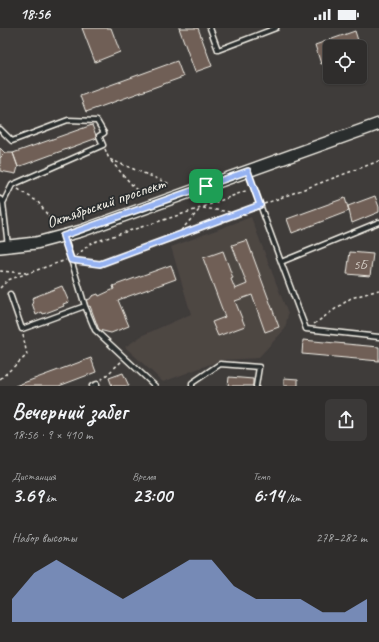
<!DOCTYPE html>
<html lang="ru">
<meta charset="utf-8">
<style>
body{margin:0;font-family:Caveat,sans-serif;background:#3b3938;color:#f1f3f6;height:100vh;display:flex;flex-direction:column;font-size:15px;white-space:nowrap}
*{box-sizing:border-box;margin:0}
p{font-size:13px;color:#a7a8a9}
.icon{flex:none;width:22px;height:22px;fill:none;stroke:currentColor;stroke-width:2;stroke-linecap:round;stroke-linejoin:round}
.map{position:relative;height:358px;overflow:hidden}
.panel{display:flex;flex-direction:column;background:#2f2d2c;flex:1}
.panel>*{flex:none}
.fabs{position:absolute;left:323px;top:12px;display:grid;gap:8px}
.fabs a{display:grid;place-items:center;width:44px;height:44px;border-radius:6px;background:#2f2d2c;box-shadow:0 1px 3px #0004,0 0 0 1px #4a4948;font-size:20px}
.pin{position:absolute;display:grid;place-items:center;width:34px;height:34px;color:#fff;margin:-17px;border-radius:8px;box-shadow:0 2px 6px #0006}
.round{display:grid;place-items:center;flex:none;width:42px;height:42px;border-radius:6px;background:#3b3938}
.overview{display:flex;align-items:center;justify-content:space-between;height:68px;padding:0 12px}
h1{font-size:22px;font-weight:600;line-height:30px}
.stats{display:grid;grid-template-columns:repeat(3,1fr);gap:6px;height:68px;padding:4px 12px}
.stats div{display:grid;align-content:center}
.stats b{font-size:20px;font-weight:600}
.stats small{font-size:11px;font-weight:400}
.stats p{font-size:11px}
.chart{height:112px;padding:8px 12px}
.chart p{display:flex;justify-content:space-between}
.chart svg{width:100%;height:72px;margin-top:4px;fill:#95b2f1;opacity:.7}
.status{display:flex;justify-content:space-between;align-items:center;height:28px;padding:0 20px;background:#2f2d2c;direction:ltr}
.status svg{height:11px;fill:currentColor}
.map>svg:first-child{display:block}
.built{fill:#4d4643}
.building{fill:#6f5e57;stroke:#f4f1e8}
.lines{fill:none;stroke-linecap:round;stroke-linejoin:round}
.service-casing{stroke:#f4f1e8;stroke-width:7}
.secondary-casing{stroke:#f4f1e8;stroke-width:14}
.path{stroke:#f4f1e8;stroke-width:1.5;stroke-dasharray:3 3;stroke-linecap:butt}
.service{stroke:#2a2d2e;stroke-width:4}
.secondary{stroke:#2a2d2e;stroke-width:11}
.route-casing{stroke:#fff;stroke-width:8}
.route{stroke:#95b2f1;stroke-width:5}
.labels{text-anchor:middle;dominant-baseline:central;stroke-width:3.5;stroke-linejoin:round;paint-order:stroke}
.number-label{font-size:14px;fill:#d3ccc4}
.street-label{font-size:16px;fill:#f4f1e8;stroke:#2a2d2e}
</style>
<div class="status"><b>18:56</b><svg viewBox="0 0 49 12"><path d="M0 12V9h3v3zM5 12V6h3v6zM10 12V3h3v9zM15 12V0h3v12zM26 1h20v11H26zM47 4h2v5h-2z"/></svg></div>
<div class="map">
<svg width="379" height="358" viewBox="0 0 379 358">
<rect width="100%" height="100%" fill="#3f3c3a"/>
<filter id="ink" filterUnits="userSpaceOnUse"><feTurbulence type="fractalNoise" baseFrequency=".025" numOctaves="2"/><feDisplacementMap in="SourceGraphic" scale="8" xChannelSelector="R" yChannelSelector="G"/><feConvolveMatrix kernelMatrix="1 2 1 2 8 2 1 2 1" color-interpolation-filters="sRGB"/></filter>
<g filter="url(#ink)">
<!-- built -->
<path class="built" d="M251,189L288,286L285,301L258,330L221,332L163,354L125,319L143,307L191,286L171,219Z"/>
<!-- building -->
<path class="building" d="M82,0H111L120,24L95,34Z
M179,0H198L212,38L195,44Z
M355,3L360,19H330V34L321,36L315,17Z
M177,33L183,49L86,84L80,68Z
M92,97L97,110L18,139L13,125Z
M0,120L5,125L0,130Z
M5,125H13L18,139L16,146L0,143V130Z
M375,168L379,179V184L352,195L348,178Z
M345,170L349,183L292,205L287,191Z
M247,212L279,299L265,304L252,267L235,273L245,298L218,308L212,294L225,289L203,230L223,223L233,250L231,251L235,261L247,256L232,217Z
M350,224L373,226L370,248L347,246Z
M171,237L176,251L118,272L129,298L111,305L99,302L90,278L88,279L86,272L90,271L92,268L98,266L99,268L114,261L113,258Z
M62,258L69,274L63,276L64,278L43,286L42,284L36,287L32,275L33,274L32,270Z
M303,312L379,319V333L302,326Z
M91,330L96,344L59,358H15Z
M123,345L129,358H112L109,350Z
M229,349L253,351V358H228Z
M284,350L298,351V358H284Z"/>
<g class="lines">
<defs>
<path id="service" d="M210,0L218,22L276,0
M0,101L12,113L68,92L97,93L104,105L99,108L103,117L12,157L3,175
M248,144L281,234L379,194
M0,171L3,175L8,218
M64,208L85,278L95,302L155,358
M281,234L306,301L379,309
M10,266L22,301L85,278
M92,358L97,356V358
M192,358V355L220,336L259,339L256,358"/>
<path id="secondary" d="M0,219L36,215L81,203L379,96"/>
</defs>
<!-- service casing -->
<use href="#service" class="service-casing"/>
<!-- secondary casing -->
<use href="#secondary" class="secondary-casing"/>
<!-- path -->
<path class="path" d="M105,121L109,131L170,156
M111,133L139,165
M18,161L38,174L52,193
M264,176L379,133
M203,180L237,185
M177,207L200,181
M76,228L91,215L201,180L248,162
M78,233L100,236L255,179
M0,243L26,245
M0,260L8,252L66,232
M314,296L351,270L379,262
M0,351L27,327L23,307
M101,352L122,333"/>
<!-- service -->
<use href="#service" class="service"/>
<!-- secondary -->
<use href="#secondary" class="secondary"/>
</g>
</g>
<g class="lines" filter="url(#ink)">
<defs>
<path id="route" d="M248,143L260,177L100,236L71,232L63,208Z"/>
</defs>
<!-- route casing -->
<use href="#route" class="route-casing"/>
<!-- route -->
<use href="#route" class="route"/>
</g>
<g class="labels">
<!-- number labels -->
<g class="number-label">
<text x="360" y="236">5Б</text>
</g>
<!-- street labels -->
<g class="street-label">
<text transform="translate(106 175) rotate(-19)">Октябрьский проспект</text>
</g>
</g>
</svg>
<div class="fabs">
<a><svg class="icon" aria-label="locate" viewBox="0 0 24 24"><circle cx="12" cy="12" r="6"/><path d="M12 2v4M12 18v4M2 12h4M18 12h4"/></svg></a>
</div>
<div class="pin" style="left:206px;top:158px;background:#1e9e55"><svg class="icon" aria-label="arrive" viewBox="0 0 24 24"><path d="M6 21V4h12l-3 4 3 4H6"/></svg></div>
</div>
<section class="panel">
<div class="overview"><div><h1>Вечерний забег</h1><p>18:56 · 9 × 410 m</p></div><a class="round"><svg class="icon" aria-label="share" viewBox="0 0 24 24"><path d="M12 15V3M7 8l5-5 5 5M5 13v7h14v-7"/></svg></a></div>
<div class="stats">
<div><p>Дистанция</p><b>3.69<small> km</small></b></div>
<div><p>Время</p><b>23:00</b></div>
<div><p>Темп</p><b>6:14<small> /km</small></b></div>
</div>
<div class="chart"><p><span>Набор высоты</span>278–282 m</p>
<svg viewBox="0 0 160 44" preserveAspectRatio="none"><path d="M0 44V30L10 14L20 6L30 14L40 22L50 30L60 22L70 14L80 6L90 6L100 22L110 30L120 30L130 30L140 38L150 38L160 30V44z"/></svg>
</div>
</section>
